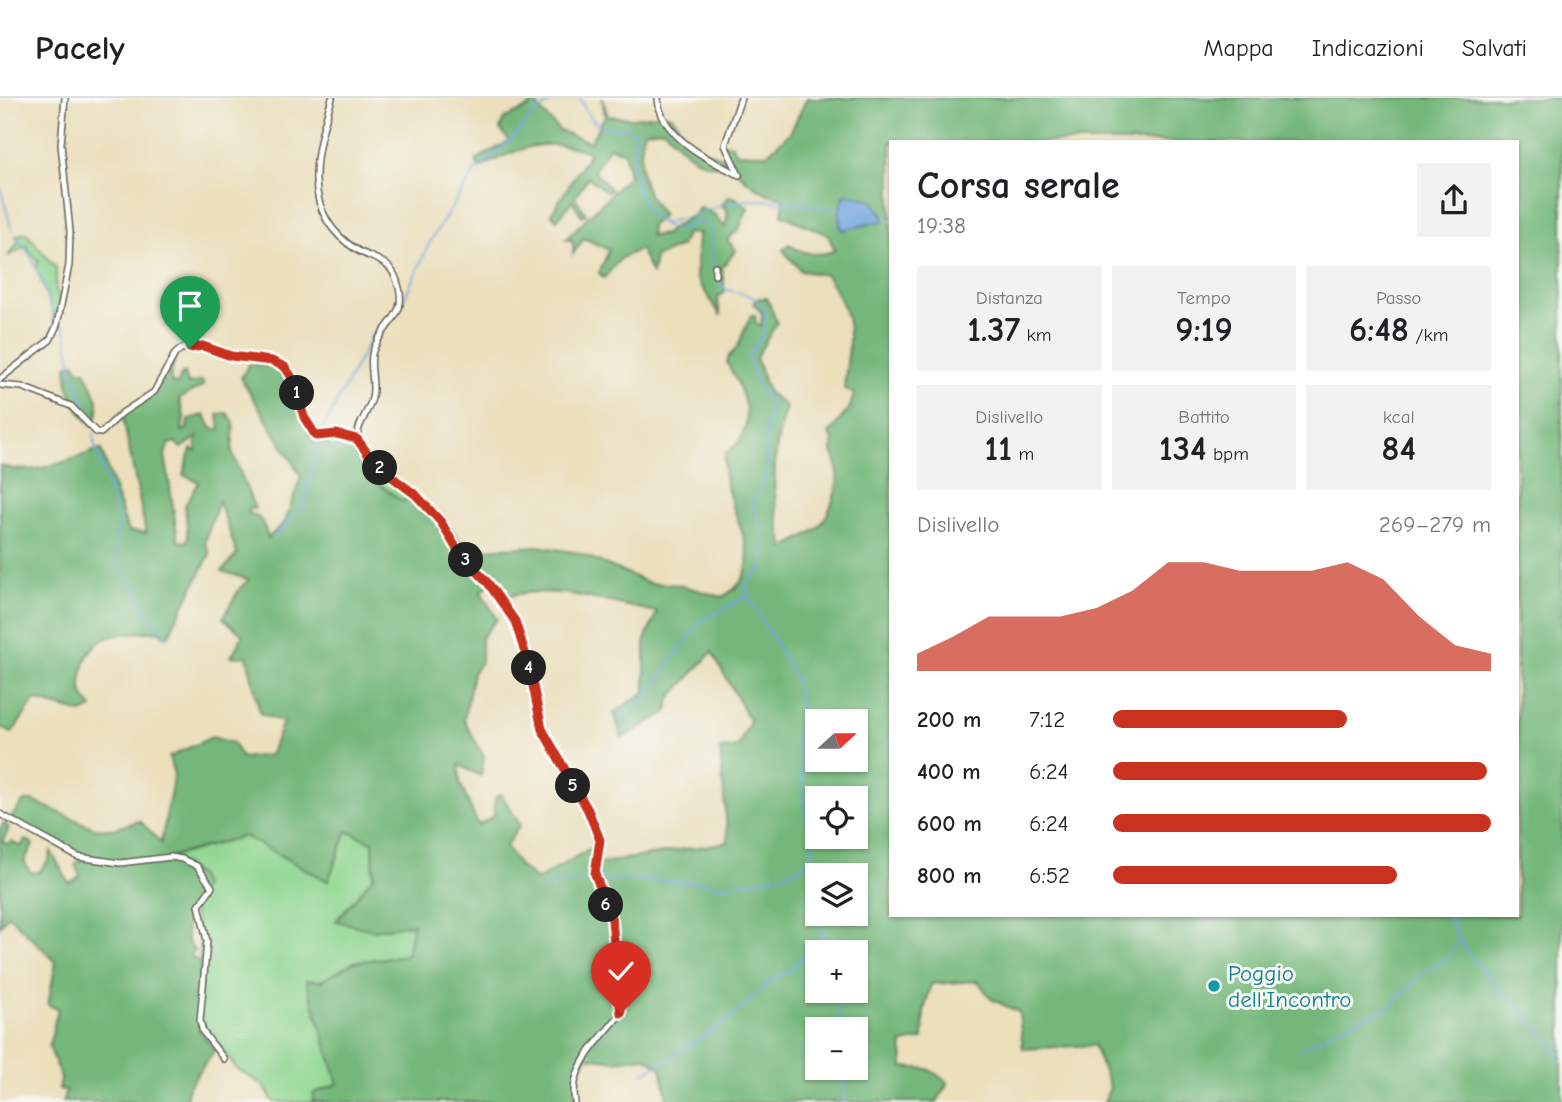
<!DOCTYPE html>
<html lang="it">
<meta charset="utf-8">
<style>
body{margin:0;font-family:"Comic Neue",sans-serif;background:#f2f2f2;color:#202124;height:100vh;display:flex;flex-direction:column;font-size:26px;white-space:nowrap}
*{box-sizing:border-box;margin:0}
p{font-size:23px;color:#757577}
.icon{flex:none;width:38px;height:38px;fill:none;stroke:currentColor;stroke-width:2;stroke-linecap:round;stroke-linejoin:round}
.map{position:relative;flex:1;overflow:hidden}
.details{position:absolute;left:889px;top:42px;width:630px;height:777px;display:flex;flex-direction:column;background:#fff;border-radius:0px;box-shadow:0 2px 5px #0004}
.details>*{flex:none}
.needle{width:46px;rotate:69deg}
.fabs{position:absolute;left:805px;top:611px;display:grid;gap:14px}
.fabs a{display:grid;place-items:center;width:63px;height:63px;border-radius:0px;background:#fff;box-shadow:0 2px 5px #0004;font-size:35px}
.pin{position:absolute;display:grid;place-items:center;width:60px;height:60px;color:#fff;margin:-72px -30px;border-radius:50% 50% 50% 0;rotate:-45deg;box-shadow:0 0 7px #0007}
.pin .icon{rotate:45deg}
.km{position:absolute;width:35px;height:35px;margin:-18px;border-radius:50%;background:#222;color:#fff;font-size:19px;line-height:35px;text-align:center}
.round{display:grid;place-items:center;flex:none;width:74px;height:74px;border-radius:0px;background:#f2f2f2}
.summary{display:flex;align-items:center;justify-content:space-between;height:119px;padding:0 28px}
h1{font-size:38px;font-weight:700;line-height:52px}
.metrics{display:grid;grid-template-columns:repeat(3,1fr);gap:10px;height:119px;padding:7px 28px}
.metrics div{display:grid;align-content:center;border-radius:0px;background:#f2f2f2;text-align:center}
.metrics b{font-size:35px;font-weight:700}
.metrics small{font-size:19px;font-weight:400}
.metrics p{font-size:19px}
.chart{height:196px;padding:14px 28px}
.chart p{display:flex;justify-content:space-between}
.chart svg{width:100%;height:126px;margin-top:7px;fill:#c8321e;opacity:.7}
ul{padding:0 28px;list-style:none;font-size:23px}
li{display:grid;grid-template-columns:112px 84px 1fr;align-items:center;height:52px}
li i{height:18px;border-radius:9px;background:#c8321e}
header{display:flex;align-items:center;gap:42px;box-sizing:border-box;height:98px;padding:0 35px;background:#fff;border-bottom:2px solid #e0e0e0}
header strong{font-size:33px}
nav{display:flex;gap:38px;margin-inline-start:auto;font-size:24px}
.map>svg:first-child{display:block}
.green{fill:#90d690;stroke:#567956;stroke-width:2}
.forest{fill:#74b77a;stroke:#486a4b;stroke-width:2;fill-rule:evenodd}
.water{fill:#73a6df;stroke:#48617e;stroke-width:2}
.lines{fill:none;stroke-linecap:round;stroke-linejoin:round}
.stream{stroke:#73a6df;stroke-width:2}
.minor-casing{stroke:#646054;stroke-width:8}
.minor{stroke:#fff;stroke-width:5}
.route-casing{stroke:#fff;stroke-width:14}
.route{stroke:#c8321e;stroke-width:9}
.culture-dot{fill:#0f9aa8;stroke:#f6f6f2;stroke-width:2.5}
.labels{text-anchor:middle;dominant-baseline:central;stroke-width:6;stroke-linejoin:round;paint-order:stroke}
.culture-label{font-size:23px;fill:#0d838f;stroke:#f6f6f2;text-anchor:start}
</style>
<header>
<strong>Pacely</strong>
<nav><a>Mappa</a><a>Indicazioni</a><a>Salvati</a></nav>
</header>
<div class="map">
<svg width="1562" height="1004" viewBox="0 0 1562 1004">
<rect width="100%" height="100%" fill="#f6f6f2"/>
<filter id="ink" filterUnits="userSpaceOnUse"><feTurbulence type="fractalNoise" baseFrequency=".0143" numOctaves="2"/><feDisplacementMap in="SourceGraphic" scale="14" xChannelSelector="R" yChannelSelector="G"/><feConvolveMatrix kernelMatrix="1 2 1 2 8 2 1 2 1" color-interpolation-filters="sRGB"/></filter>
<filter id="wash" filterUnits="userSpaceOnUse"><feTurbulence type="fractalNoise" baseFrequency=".00686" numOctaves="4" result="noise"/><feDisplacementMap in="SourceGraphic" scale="28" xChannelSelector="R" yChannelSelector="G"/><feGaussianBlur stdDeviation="1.57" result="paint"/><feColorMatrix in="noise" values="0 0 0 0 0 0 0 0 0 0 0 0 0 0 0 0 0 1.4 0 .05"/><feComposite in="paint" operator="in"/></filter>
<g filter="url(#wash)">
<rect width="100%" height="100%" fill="#ebdfbc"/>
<!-- green -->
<path class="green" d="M26,135L56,170V193L60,199L53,224V216L36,169L39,164L26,148L8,158L19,143L15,138Z
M380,374L409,396L403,404L374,382Z
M347,733L373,744V832L414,825L407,857L355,864L321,883L338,987L314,995L312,1004H274L263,987L236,970L219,948L214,953L199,933L200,837C191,817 192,807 203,788L171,759L244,738L328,783Z"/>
<!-- forest -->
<path class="forest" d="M532,0H538V10L560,33L590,44L605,18L602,0L608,18L632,20L665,16L673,19L693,48L726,61L724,45L732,47L737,55L767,56L790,35L807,0H1562V1004H1104L1110,990L1094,947L1023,951L1019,914L991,901L978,883L931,886L924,913L923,941L902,945L903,969L928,971L948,984L937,1004H668L661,970L645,959L615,963L587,959L578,974L574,1004H312L314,995L338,986L306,882L321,883L355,864L407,857L413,826L373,832L336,823L374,778L373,744L347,733L328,783L244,738L172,758L199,778L203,788C193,806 176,837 195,853L190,857L200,865L199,933L214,953L189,988L185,1004H62L66,993L59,991L61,980L49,948L58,911L48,907L56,864L8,817L0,828V730L4,725L9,730L3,743L8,747L12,743L20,749L25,742L31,744L33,747L24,763L30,774H39L49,762L51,753L69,785L80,779L75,766L83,761L10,721L24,703H33L94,730L112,731L140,723L161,745L174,676L169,659L212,639L233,645L242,660L270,657L283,624L260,615L247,558L231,559L243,537L223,520L240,490L249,482L222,473L237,456L219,403L205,444L210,456L167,540L158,533C124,536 91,533 83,571C79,589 80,595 92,610L82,615L35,602L12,635L0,629V367C31,381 70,361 101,351L128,433L146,435L122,315L154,294L175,261L170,280L172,285L178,286L181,277L185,275L188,286L202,283L204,287L179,301L184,318L182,333L187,331L188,321L205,317L211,330L220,332L218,316L227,315L234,324L232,354L255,411L249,410L248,415C261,417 265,428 268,440L285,424L301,378L241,280L249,266L279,270L315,347C366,335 351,357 376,383C384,391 394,397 403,404L411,397L430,416L441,419L468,452L537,448L579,455L649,485L680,487L722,499C784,467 712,404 726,355C761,332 744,294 727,265L729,258L737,250L751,217H755L756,225L761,228L762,215L753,205L759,200H767L777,225L756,259L768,294L786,308C771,355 771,402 784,449C794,444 808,438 817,430C833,416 845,373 832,355L833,341L829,336L850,309L854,296L844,290C850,238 857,223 826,177L801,173L783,152L789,146C801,156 821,159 835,152L828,137L782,117L784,104L781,99C764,98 741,81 732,66C704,75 681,51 664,31L644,33C637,68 640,91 663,117L651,128L650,138L666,136C677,122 689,126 700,109L715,117L725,129L728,114L722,107L729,98L736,100L748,110L739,131L727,142L736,152L722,170L725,194L717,200L721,218L696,180L698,135L686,136L681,148L655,159L652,176L640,151L621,160L604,180L599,175L609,152L584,140L573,156V143L566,141L629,78L624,54L609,49L594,73L611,92L607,94L588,79L575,99L586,116L582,118L572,103L557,122L551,116L590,54C543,38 520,50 479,70L476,62L509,43L500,31L504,21L531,8ZM891,44H1517V817H891ZM197,340L196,353L191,351L183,377L199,384L185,407L188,440L186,444L178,443L165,356L169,346L175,344L181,350ZM490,486L500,500C552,484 605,505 657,514L645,542V594L614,615L622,640L667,614L670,600L712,554L750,623L738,649L720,651L728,744L596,766L600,752L589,751L537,782L519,768L506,748L520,727L501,696L495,700L494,718L478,727L460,685L459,667L481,678L484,659L464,622L473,575L481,564V540L497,521L481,494ZM817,623H856V662H817ZM817,700H856V738H817ZM817,777H856V816H817ZM817,854H856V892H817ZM817,931H856V970H817Z
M74,265L79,272L85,273C93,289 106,312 92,327C74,311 66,292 67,268Z"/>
<!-- water -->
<path class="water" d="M846,96L872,102L883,118V123L842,132C837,123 840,104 846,96Z"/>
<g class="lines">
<!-- stream -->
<path class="stream" d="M580,0C601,50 617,18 636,35C638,43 632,48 633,56C634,90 640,121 677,132L699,124L707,126C716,139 707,155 714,170
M0,88L12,133
M884,118L891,123
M661,125C692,122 722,102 753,102C783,102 810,108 840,111
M15,138C39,160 42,193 56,222
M718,178L725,191C733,194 744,194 752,199C776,213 763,242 748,257L758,290L768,300L770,308L765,340L768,376L752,406L762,433L763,469L746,486V494L794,577L798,593L801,610L796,645L801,657L803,702L813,753L816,823L833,854
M402,205L430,144L475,73L513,40L532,17L558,0
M61,227L65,231L72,271L92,327
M321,334L374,234L392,217
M94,335V344L119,422L115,446L117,464L137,493L143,510L167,540
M276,437L303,409L318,339
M619,620L645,600L700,524L747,498
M598,781L700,784L721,788L780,778L812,764
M542,789L592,781
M1448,817C1468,877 1532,910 1562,964
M838,931L839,892
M1299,952L1336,931L1389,909L1423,875L1447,861L1460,842
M844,970V1004
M643,976L728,923L772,881L790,873L823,836"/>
</g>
</g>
<g filter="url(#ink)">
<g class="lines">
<defs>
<path id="minor" d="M332,0C315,55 298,115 357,152C373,162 390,161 397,183C410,219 383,223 373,253C368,267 376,285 372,300C369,314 354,330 358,344C361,358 379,370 390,378C426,404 433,415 457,451C465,464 480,473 489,486C498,498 516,521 520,535C530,566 530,602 543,632C556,665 582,692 594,725C601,744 595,757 595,776C595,792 608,806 612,821C619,849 622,886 621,915C601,942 568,968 575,1004
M658,0C659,38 710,63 739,77
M739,77L725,47L741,0
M715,177V168
M0,281L50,242L57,227L69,167L70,133L61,46L65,0
M0,287L22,289L71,308L96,334L101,335L122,315L154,294L175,256L181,251L201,248L231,258L281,266L293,281L301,313L315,338L337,336L357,341
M0,716L78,759L120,765L171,759L182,761L197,768L212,789L199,807L207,843L200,923L203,934L224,961"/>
</defs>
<!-- minor casing -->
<use href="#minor" class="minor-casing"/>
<!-- minor -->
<use href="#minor" class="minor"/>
</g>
</g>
<g class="lines" filter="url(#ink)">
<defs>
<path id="route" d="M190,250L203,248L231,258L272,263L285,269L293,281L304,319L316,338L337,336L357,341L376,367L416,397L441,424L458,453L488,485L515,523L528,564L542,631L588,712L600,742L595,776L612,822L621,915"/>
</defs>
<!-- route casing -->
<use href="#route" class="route-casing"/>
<!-- route -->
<use href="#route" class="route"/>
</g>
<!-- markers -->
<circle class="culture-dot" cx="1214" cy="888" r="7"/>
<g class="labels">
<!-- culture labels -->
<g class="culture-label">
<text x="1228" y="875">Poggio<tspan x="1228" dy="26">dell'Incontro</tspan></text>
</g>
</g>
</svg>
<div class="fabs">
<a><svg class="needle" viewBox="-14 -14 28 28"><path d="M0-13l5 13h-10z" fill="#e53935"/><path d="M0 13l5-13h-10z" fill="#757577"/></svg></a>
<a><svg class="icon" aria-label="locate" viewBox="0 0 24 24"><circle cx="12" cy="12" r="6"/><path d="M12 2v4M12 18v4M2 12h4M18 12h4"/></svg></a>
<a><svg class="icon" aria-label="layers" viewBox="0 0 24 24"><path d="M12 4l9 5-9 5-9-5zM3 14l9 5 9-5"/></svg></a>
<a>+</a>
<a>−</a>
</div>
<div class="pin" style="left:190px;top:250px;background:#1e9e55"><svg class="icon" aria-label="arrive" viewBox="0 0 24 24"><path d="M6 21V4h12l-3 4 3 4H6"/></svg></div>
<div class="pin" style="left:621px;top:915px;background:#d93025"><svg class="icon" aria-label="check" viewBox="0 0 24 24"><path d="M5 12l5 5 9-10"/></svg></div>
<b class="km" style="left:297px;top:295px">1</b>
<b class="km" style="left:380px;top:370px">2</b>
<b class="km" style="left:466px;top:462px">3</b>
<b class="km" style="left:529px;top:570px">4</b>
<b class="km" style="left:573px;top:688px">5</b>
<b class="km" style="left:606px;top:807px">6</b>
<section class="details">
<div class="summary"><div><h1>Corsa serale</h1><p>19:38</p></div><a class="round"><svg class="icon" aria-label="share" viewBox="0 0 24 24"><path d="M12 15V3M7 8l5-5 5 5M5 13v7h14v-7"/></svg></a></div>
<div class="metrics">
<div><p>Distanza</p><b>1.37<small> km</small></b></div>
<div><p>Tempo</p><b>9:19</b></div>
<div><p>Passo</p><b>6:48<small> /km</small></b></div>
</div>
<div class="metrics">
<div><p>Dislivello</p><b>11<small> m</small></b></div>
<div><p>Battito</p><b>134<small> bpm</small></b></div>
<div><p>kcal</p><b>84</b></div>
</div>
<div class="chart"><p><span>Dislivello</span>269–279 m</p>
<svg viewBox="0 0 160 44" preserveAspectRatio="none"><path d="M0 44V38L10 32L20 25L30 25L40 25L50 22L60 16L70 6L80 6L90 9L100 9L110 9L120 6L130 12L140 25L150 35L160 38V44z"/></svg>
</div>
<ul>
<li><b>200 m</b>7:12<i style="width:62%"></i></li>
<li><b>400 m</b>6:24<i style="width:99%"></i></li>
<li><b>600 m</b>6:24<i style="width:100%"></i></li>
<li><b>800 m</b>6:52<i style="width:75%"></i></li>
</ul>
</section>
</div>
